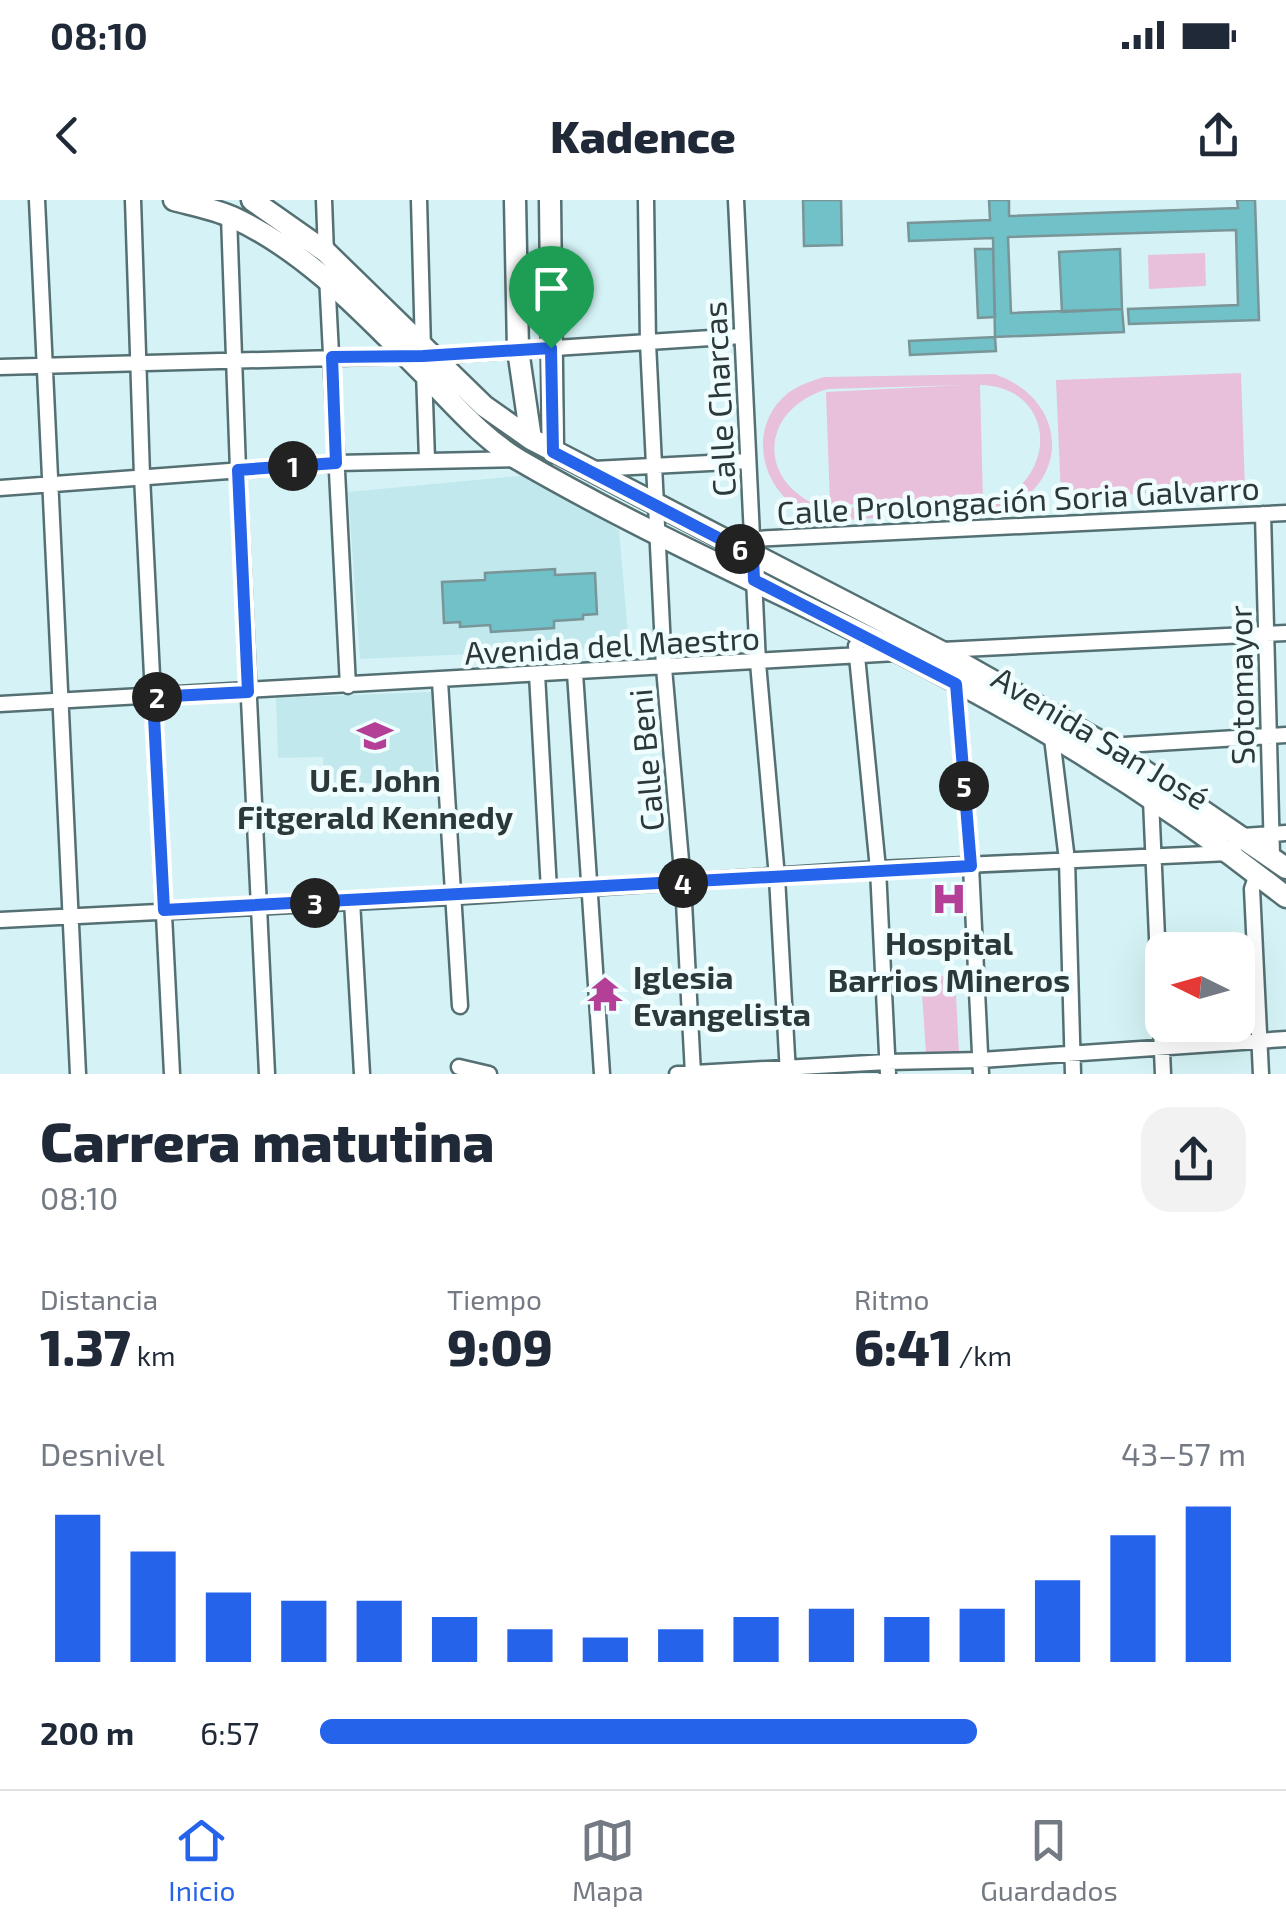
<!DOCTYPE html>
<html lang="es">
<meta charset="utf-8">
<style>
body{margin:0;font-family:"Exo 2",sans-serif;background:#f2f2f3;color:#1f2937;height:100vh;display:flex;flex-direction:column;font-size:38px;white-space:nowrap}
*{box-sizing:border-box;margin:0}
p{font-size:32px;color:#747a83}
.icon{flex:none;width:55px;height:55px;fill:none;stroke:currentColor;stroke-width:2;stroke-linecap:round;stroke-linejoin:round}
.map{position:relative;height:874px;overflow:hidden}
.panel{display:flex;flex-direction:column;background:#fff;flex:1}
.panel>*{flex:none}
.needle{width:65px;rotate:275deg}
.tools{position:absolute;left:1145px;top:732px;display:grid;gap:20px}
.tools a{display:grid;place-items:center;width:110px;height:110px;border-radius:20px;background:#fff;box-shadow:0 10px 40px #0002;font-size:50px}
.pin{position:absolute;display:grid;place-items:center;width:85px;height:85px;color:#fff;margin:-102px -42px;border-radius:50% 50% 50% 0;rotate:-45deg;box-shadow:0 0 10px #0007}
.pin .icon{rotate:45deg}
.km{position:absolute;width:50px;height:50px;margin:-25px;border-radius:50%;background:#222;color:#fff;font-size:28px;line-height:50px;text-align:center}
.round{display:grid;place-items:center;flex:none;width:105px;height:105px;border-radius:30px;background:#f2f2f3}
.headline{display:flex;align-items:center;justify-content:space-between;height:170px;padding:0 40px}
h1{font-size:55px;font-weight:800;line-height:75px}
.stats{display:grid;grid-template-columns:repeat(3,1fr);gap:15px;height:170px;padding:10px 40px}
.stats div{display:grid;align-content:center}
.stats b{font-size:50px;font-weight:800}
.stats small{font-size:28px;font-weight:400}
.stats p{font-size:28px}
.chart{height:280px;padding:20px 40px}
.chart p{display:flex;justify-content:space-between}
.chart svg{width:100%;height:180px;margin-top:10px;stroke:#2563eb;stroke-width:6}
ul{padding:0 40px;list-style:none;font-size:32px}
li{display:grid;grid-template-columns:160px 120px 1fr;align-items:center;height:75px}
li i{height:25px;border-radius:12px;background:#2563eb}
.status{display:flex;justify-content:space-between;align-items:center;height:70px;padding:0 50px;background:#fff;direction:ltr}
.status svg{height:28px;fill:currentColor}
header{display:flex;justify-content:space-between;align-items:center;height:130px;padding:0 40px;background:#fff;font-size:45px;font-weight:800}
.tabs{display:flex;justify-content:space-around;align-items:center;height:140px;border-top:2px solid #e0e1e3;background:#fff;font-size:28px;color:#747a83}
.tabs a{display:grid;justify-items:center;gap:5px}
.tabs .current{color:#2563eb}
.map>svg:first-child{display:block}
.built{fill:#c1e9ed}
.green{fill:#e8c0db;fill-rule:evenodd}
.building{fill:#70c1c8;stroke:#799598;stroke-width:2.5}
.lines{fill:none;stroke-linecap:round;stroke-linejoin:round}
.street-casing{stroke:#557073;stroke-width:19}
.secondary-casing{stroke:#557073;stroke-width:25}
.street{stroke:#fff;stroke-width:14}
.secondary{stroke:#fff;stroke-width:20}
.route-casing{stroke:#fff;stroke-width:20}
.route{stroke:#2563eb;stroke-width:12}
.labels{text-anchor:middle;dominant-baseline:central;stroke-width:9;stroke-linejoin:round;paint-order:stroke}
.street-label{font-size:32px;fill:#2c3839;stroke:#f0fdfe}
.poi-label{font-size:32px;font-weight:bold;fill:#2c3839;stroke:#f0fdfe}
</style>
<div class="status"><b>08:10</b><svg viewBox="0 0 49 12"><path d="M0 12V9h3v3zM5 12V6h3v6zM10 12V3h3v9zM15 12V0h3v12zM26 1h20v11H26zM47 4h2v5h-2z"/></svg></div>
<header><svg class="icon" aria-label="back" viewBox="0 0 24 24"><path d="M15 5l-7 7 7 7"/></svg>Kadence<svg class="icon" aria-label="share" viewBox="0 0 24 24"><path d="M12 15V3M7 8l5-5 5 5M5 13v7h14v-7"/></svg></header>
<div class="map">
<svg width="1286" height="874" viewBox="0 0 1286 874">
<rect width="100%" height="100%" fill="#d5f3f6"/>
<!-- built -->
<path class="built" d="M529,275L619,330L629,447L360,459L348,292Z
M431,492L434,580L324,585L323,557L278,558L276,498Z"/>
<!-- green -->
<path class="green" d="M1205,53L1206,86L1149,89L1148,55Z
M1241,173L1245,290L1061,297L1056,180Z
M994,174C1064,197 1074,276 1006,310C966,317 924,316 883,318C861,318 836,323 814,316C763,299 743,229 788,193C799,185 811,181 824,177ZM980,185C1049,186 1062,265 1002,300L828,309C757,288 756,210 828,189L964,185L826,192L830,305L983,300Z
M955,775L959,852L926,854L921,777Z"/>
<!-- building -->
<path class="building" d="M803,0H841L842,45L804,46Z
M989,0H1009V16L1238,8L1237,0H1255L1259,120L1129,124L1128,109L1238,105L1236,30L1008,37L1011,113L1122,109L1124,132L995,137L993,38L909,41L908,23L990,20Z
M975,49H993L995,117L978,118Z
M1120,49L1122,109L1062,112L1059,52Z
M995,137L996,151L910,155L909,141Z
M555,369V375L595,373L597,414L583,415V419L554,421V428L491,432L490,425L460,427V422L444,423L442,382L485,380V373Z"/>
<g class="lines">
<defs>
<path id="street" d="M37,0L78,874
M133,0L142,276L172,874
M324,0L326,54
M419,0L423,149
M646,0L648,143L664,468L683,683L693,874
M736,0L758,463L777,677L788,874
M229,16L238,270L267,874
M327,76L348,486
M429,156L742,136
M0,167L407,156
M424,171L427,260
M594,269L748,261
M0,288L337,263L517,259
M1263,314L1272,655
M752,339L1286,313
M856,446L878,669L888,874
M942,450L1286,433
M575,473L602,874
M537,474L549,690
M440,481L460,806
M956,484L971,666L981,874
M0,504L896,453
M1052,538L1067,660L1073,874
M1108,546L1286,535
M1151,600L1163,874
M1257,674L1252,689L1261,874
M352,701L362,874
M0,720L451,697L878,669L1229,653L1243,636L1286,633
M459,867L489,874
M677,874L887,862L981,860L1286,839"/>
<path id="secondary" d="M174,0C193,5 214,9 232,17C307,51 366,116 424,174C454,204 482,238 519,260C641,331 771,388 897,451C1033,519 1167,603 1286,697
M252,0L326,52L484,206L531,239L940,451L1108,546L1286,668
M515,0L518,150L531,239
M550,0L553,252"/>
</defs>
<!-- street casing -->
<use href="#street" class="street-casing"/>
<!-- secondary casing -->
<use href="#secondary" class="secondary-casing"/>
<!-- street -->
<use href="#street" class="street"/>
<!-- secondary -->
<use href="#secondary" class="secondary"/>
</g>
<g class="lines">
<defs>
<path id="route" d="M551,148L553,252L753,356L754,380L956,484L971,666L164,710L153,497L248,492L238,270L336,263L332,157L423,156Z"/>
</defs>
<!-- route casing -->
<use href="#route" class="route-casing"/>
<!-- route -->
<use href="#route" class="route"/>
</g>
<!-- icons -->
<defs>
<symbol id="school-bare" viewBox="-9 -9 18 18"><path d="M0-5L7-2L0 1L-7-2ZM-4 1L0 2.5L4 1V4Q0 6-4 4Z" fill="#b33f97" stroke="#f0fdfe" stroke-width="2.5" paint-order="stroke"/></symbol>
<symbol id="hospital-bare" viewBox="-9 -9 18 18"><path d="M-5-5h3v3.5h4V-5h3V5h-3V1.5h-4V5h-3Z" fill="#b33f97" stroke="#f0fdfe" stroke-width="2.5" paint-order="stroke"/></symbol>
<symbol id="temple-bare" viewBox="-9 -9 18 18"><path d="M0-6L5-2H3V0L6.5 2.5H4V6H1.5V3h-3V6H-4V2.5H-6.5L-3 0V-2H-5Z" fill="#b33f97" stroke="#f0fdfe" stroke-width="2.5" paint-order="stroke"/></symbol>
</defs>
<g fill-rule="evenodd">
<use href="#school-bare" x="350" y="511" width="50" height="50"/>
<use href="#hospital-bare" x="924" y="674" width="50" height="50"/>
<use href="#temple-bare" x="580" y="769" width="50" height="50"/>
</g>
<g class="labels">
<!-- street labels -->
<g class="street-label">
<text transform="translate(718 199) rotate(-93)">Calle Charcas</text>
<text transform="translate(1018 299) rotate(-3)">Calle Prolongación Soria Galvarro</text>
<text transform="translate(612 444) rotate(-3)">Avenida del Maestro</text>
<text transform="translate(1240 485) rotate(-91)">Sotomayor</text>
<text transform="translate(1101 537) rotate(31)">Avenida San José</text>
<text transform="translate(645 560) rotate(-95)">Calle Beni</text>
</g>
<!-- poi labels -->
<g class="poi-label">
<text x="375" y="579">U.E. John<tspan x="375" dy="37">Fitgerald Kennedy</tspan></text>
<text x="949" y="742">Hospital<tspan x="949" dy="37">Barrios Mineros</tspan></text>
<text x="633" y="776" text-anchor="start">Iglesia<tspan x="633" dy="37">Evangelista</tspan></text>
</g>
</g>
</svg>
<div class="tools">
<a><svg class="needle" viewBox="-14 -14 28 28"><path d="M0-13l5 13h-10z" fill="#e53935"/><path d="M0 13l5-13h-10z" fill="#747a83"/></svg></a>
</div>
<div class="pin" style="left:551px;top:148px;background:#1e9e55"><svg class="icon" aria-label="arrive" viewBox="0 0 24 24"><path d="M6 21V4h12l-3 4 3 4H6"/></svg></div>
<b class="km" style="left:293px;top:266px">1</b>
<b class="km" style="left:157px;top:497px">2</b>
<b class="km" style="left:315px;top:703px">3</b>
<b class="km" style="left:683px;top:683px">4</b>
<b class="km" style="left:964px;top:586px">5</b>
<b class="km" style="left:740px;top:349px">6</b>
</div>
<section class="panel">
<div class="headline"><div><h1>Carrera matutina</h1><p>08:10</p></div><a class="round"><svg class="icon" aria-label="share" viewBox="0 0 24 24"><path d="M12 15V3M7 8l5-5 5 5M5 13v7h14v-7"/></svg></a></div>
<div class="stats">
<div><p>Distancia</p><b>1.37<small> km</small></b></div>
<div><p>Tiempo</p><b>9:09</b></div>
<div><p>Ritmo</p><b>6:41<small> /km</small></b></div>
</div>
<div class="chart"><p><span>Desnivel</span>43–57 m</p>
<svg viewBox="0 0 160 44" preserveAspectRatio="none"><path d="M5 44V8M15 44V17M25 44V27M35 44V29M45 44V29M55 44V33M65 44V36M75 44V38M85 44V36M95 44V33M105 44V31M115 44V33M125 44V31M135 44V24M145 44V13M155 44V6"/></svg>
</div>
<ul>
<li><b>200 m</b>6:57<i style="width:71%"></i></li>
</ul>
</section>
<nav class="tabs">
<a class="current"><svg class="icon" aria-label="home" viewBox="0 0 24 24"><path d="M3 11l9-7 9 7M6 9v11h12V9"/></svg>Inicio</a>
<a><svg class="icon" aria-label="map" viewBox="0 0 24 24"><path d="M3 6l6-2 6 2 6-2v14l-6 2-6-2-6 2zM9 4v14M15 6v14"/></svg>Mapa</a>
<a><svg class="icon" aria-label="saved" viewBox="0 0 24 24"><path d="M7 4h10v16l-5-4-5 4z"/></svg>Guardados</a>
</nav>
